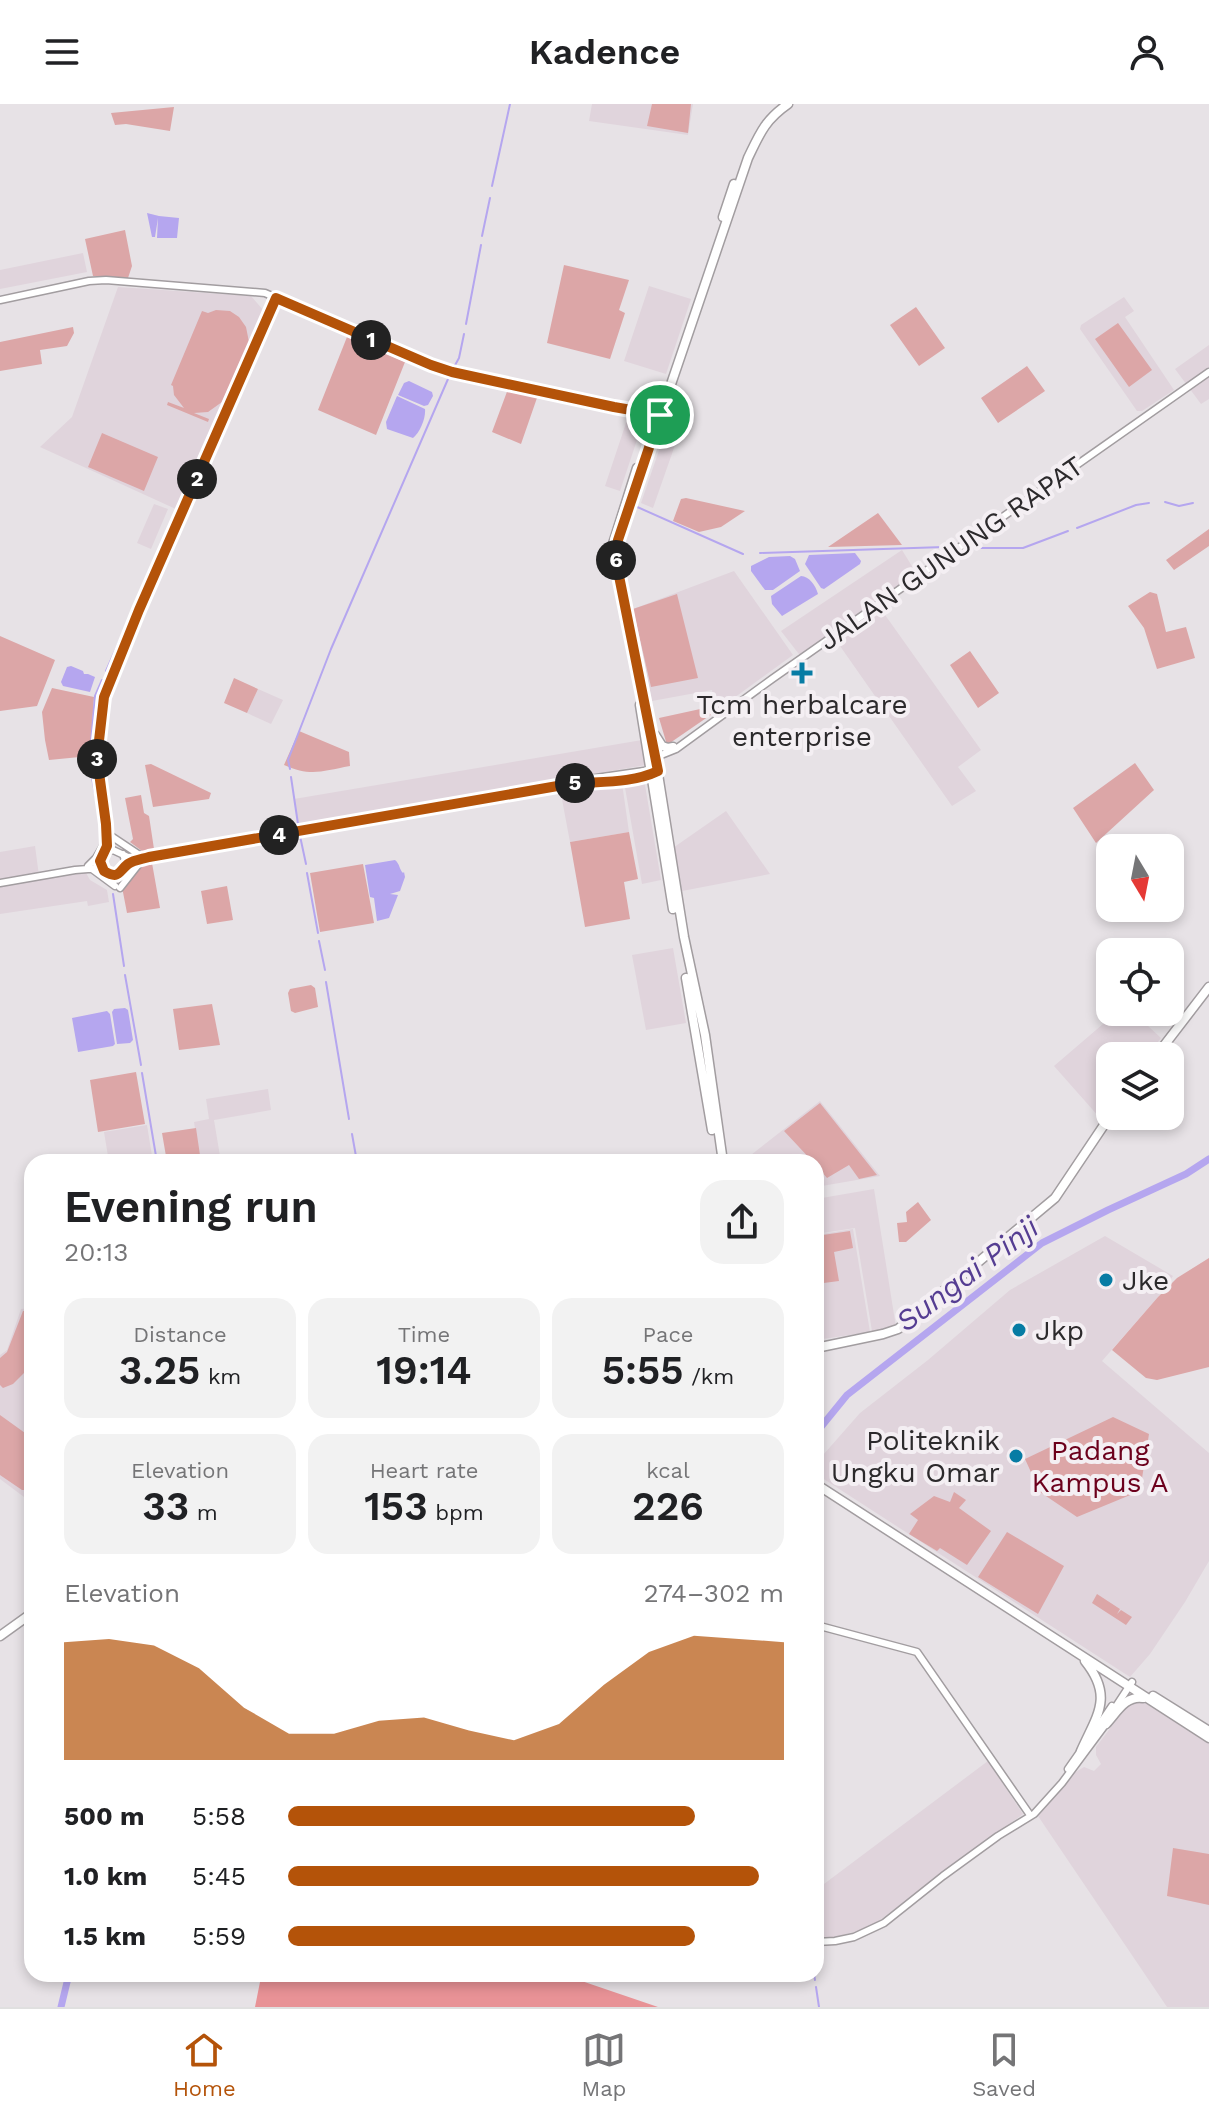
<!DOCTYPE html>
<meta charset="utf-8">
<style>
body{margin:0;font-family:"Work Sans",sans-serif;background:#f2f2f2;color:#202124;height:100vh;display:flex;flex-direction:column;font-size:30px;white-space:nowrap}
*{box-sizing:border-box;margin:0}
p{font-size:26px;color:#757577}
.icon{flex:none;width:44px;height:44px;fill:none;stroke:currentColor;stroke-width:2;stroke-linecap:round;stroke-linejoin:round}
.map{position:relative;flex:1;overflow:hidden}
.drawer{position:absolute;left:24px;top:1050px;width:800px;height:828px;display:flex;flex-direction:column;background:#fff;border-radius:24px;box-shadow:0 4px 12px #0003}
.drawer>*{flex:none}
.needle{width:52px;rotate:170deg}
.controls{position:absolute;left:1096px;top:730px;display:grid;gap:16px}
.controls a{display:grid;place-items:center;width:88px;height:88px;border-radius:16px;background:#fff;box-shadow:0 4px 12px #0003;font-size:40px}
.pin{position:absolute;display:grid;place-items:center;width:68px;height:68px;color:#fff;margin:-34px;border:4px solid #fff;border-radius:50%;box-shadow:0 2px 8px #0007}
.km{position:absolute;width:40px;height:40px;margin:-20px;border-radius:50%;background:#222;color:#fff;font-size:22px;line-height:40px;text-align:center}
.round{display:grid;place-items:center;flex:none;width:84px;height:84px;border-radius:24px;background:#f2f2f2}
.head{display:flex;align-items:center;justify-content:space-between;height:136px;padding:0 40px}
h1{font-size:44px;font-weight:600;line-height:60px}
.metrics{display:grid;grid-template-columns:repeat(3,1fr);gap:12px;height:136px;padding:8px 40px}
.metrics div{display:grid;align-content:center;border-radius:20px;background:#f2f2f2;text-align:center}
.metrics b{font-size:40px;font-weight:600}
.metrics small{font-size:22px;font-weight:400}
.metrics p{font-size:22px}
.chart{height:224px;padding:16px 40px}
.chart p{display:flex;justify-content:space-between}
.chart svg{width:100%;height:144px;margin-top:8px;fill:#b45309;opacity:.7}
ul{padding:0 40px;list-style:none;font-size:26px}
li{display:grid;grid-template-columns:128px 96px 1fr;align-items:center;height:60px}
li i{height:20px;border-radius:10px;background:#b45309}
header{display:flex;justify-content:space-between;align-items:center;height:104px;padding:0 40px;background:#fff;font-size:36px;font-weight:600}
.tab-bar{display:flex;justify-content:space-around;align-items:center;height:112px;border-top:2px solid #e0e0e0;background:#fff;font-size:22px;color:#757577}
.tab-bar a{display:grid;justify-items:center;gap:4px}
.tab-bar .current{color:#b45309}
.map>svg:first-child{display:block}
.built{fill:#e0d4dc}
.green{fill:#dca6a7}
.forest{fill:#e89296}
.water{fill:#b5a6ef}
.lines{fill:none;stroke-linecap:round;stroke-linejoin:round}
.stream{stroke:#b5a6ef;stroke-width:2}
.river{stroke:#b5a6ef;stroke-width:7}
.minor-casing{stroke:#a29da0;stroke-width:9}
.major-casing{stroke:#a29da0;stroke-width:11}
.minor{stroke:#fff;stroke-width:6}
.major{stroke:#fff;stroke-width:8}
.route-casing{stroke:#fff;stroke-width:16}
.route{stroke:#b45309;stroke-width:10}
.poi-dot{fill:#077ca4;stroke:#f4eff3;stroke-width:3}
.labels{text-anchor:middle;dominant-baseline:central;stroke-width:8;stroke-linejoin:round;paint-order:stroke}
.street-label{font-size:28px;fill:#2c2a2c;stroke:#f4eff3}
.poi-label{font-size:28px;fill:#2c2a2c;stroke:#f4eff3;text-anchor:start}
.park-label{font-size:28px;fill:#6c001c;stroke:#f4eff3}
.water-label{font-size:30px;font-style:italic;fill:#553d92;stroke:#f4eff3}
</style>
<header><svg class="icon" aria-label="menu" viewBox="0 0 24 24"><path d="M4 6h16M4 12h16M4 18h16"/></svg>Kadence<svg class="icon" aria-label="person" viewBox="0 0 24 24"><circle cx="12" cy="8" r="4"/><path d="M4 21q1-7 8-7t8 7"/></svg></header>
<div class="map">
<svg width="1209" height="1903" viewBox="0 0 1209 1903">
<rect width="100%" height="100%" fill="#e7e2e6"/>
<!-- built -->
<path class="built" d="M592,0H693L688,31L589,17Z
M83,149L87,168L0,185V166Z
M649,182L691,195L666,270L624,257Z
M118,183L251,192L264,207L178,406L40,343L72,313Z
M1124,193L1134,207L1125,213L1174,286L1142,307H1137L1128,294L1080,225L1081,221Z
M1209,241V295L1201,300L1175,265Z
M629,310L644,315L620,387L605,382Z
M669,317L682,321L653,404L641,399Z
M154,400L168,405L151,445L137,439Z
M902,446L918,472L878,501L981,646L958,663L976,687L952,702L833,532L802,554L781,527Z
M734,467L793,551L716,607L712,586L652,597L633,505Z
M258,585L283,596L271,620L247,609Z
M642,636L646,661L299,721L294,695Z
M644,675L661,776L642,780L624,678Z
M622,679L629,728L570,738L561,690Z
M726,707L770,770L677,788L670,746Z
M35,742L39,772L85,767L90,776L107,786L109,798L88,802L87,797L0,810V748Z
M673,844L686,919L646,926L632,851Z
M1117,908H1133L1161,934L1147,952H1110V1001L1100,1014L1054,962Z
M268,985L271,1006L214,1016L221,1058H200L194,1018L209,1015L206,995Z
M820,997L880,1072L816,1083V1058H742Z
M147,1021L153,1058H109L104,1028Z
M874,1085L896,1223L872,1227L855,1124L816,1130V1095Z
M853,1125L870,1228L816,1236V1131Z
M1105,1132L1173,1172L1158,1193L1102,1257L1209,1349V1457L1185,1498L1150,1550L1130,1573L816,1370V1359L860,1309L928,1256L1010,1186Z
M32,1204V1399L0,1375V1251L7,1246L21,1205Z
M1130,1598H1144L1209,1639V1903H1167L1038,1712L1074,1669L1084,1663L1094,1667L1101,1660L1096,1651V1643Z
M988,1657L1023,1710L877,1818L864,1825L835,1833H816V1786Z"/>
<!-- green -->
<path class="green" d="M652,0H691L688,29L647,22Z
M174,3L170,27L126,20L115,21L111,9Z
M125,126L132,162L128,174L93,172L85,135Z
M564,161L629,176L619,206L625,209L610,255L547,239Z
M916,203L945,244L919,262L890,221Z
M216,206L230,207L239,213L246,223L249,238L222,298L208,308L194,309L209,315L208,318L167,301L168,298L184,304L174,291L173,282L171,281L202,207L208,209Z
M1118,219L1152,266L1129,283L1095,235Z
M73,223L74,229L67,242L40,246L42,260L0,267V238Z
M347,233L405,258L376,331L318,306Z
M1027,262L1045,287L998,319L981,294Z
M508,285L538,291L521,340L492,328Z
M102,329L158,353L144,387L88,363Z
M686,394L745,407L721,423L699,428L673,417L681,395Z
M878,409L902,441L828,443Z
M1209,425V442L1174,466L1166,456Z
M1150,488L1157,490L1166,528L1186,523L1195,554L1157,565L1144,524L1128,502Z
M677,490L698,574L651,583L633,505Z
M0,532L55,556L37,602L0,607Z
M970,547L999,589L978,604L950,561Z
M234,574L258,585L247,609L224,599Z
M52,584L94,593L90,652L49,656L45,636L42,608Z
M714,602L715,608L667,641L659,614Z
M299,627L349,648L350,662C322,667 311,673 284,661Z
M1135,659L1154,686L1096,739L1073,704Z
M151,660L211,689L209,695L153,703L145,661Z
M141,691L144,709L149,712L154,745L142,747L130,738L133,735L125,694Z
M629,728L638,775L624,778L630,815L585,823L570,738Z
M152,759L160,804L127,809L122,783L141,760Z
M363,760L374,819L320,828L310,769Z
M227,782L233,816L207,820L201,787Z
M311,881L315,884L318,903L295,909L291,907L288,889L290,885Z
M212,900L220,941L179,946L173,905Z
M136,968L145,1020L98,1028L90,976Z
M820,999L877,1071L859,1075L849,1061L827,1074L816,1061V1058H813L784,1027Z
M196,1024L201,1058H167L162,1029Z
M918,1098L931,1116L906,1138H899L897,1119L907,1118L906,1108Z
M850,1127L853,1144L834,1148L839,1177L816,1180V1132Z
M1209,1154V1263L1157,1276L1146,1274L1112,1246L1158,1193L1177,1174Z
M32,1206V1261L13,1280L3,1284L0,1281V1254L7,1248L23,1207Z
M0,1311L32,1334V1386H22L0,1371Z
M1113,1313L1149,1330L1140,1387L1077,1413L1040,1388L1025,1355Z
M954,1388L966,1396L959,1404L991,1427L967,1461L940,1444L937,1447L909,1430L918,1416L910,1410L934,1392L950,1398Z
M1007,1428L1064,1462L1038,1510L978,1473Z
M1097,1490L1120,1505L1117,1510L1121,1506L1132,1513L1126,1521L1092,1499Z
M1173,1744L1209,1750V1801L1167,1792Z"/>
<!-- forest -->
<path class="forest" d="M259,1870H561L658,1903H255L261,1873Z"/>
<!-- water -->
<path class="water" d="M147,109L159,112L179,114L177,134H157L158,114L155,133H152Z
M409,277L432,288L433,292L428,301L424,302L398,291L404,279Z
M397,292L425,305C426,314 420,329 413,334L387,325L386,318Z
M855,449L861,457L860,460L824,485L821,484L805,460L809,451Z
M790,452L795,455L800,467L773,486H765L751,467V462L769,453Z
M801,472C809,472 816,482 818,490L782,512L772,500L771,492Z
M71,562L83,567L84,570H88L95,573L90,588L63,582L61,578L67,563Z
M395,756C400,760 399,765 403,769L404,768L405,773L400,787L390,790L398,791L389,814L377,817L374,794L370,793L365,761Z
M125,904L128,906L133,936L130,939L117,940L112,908L114,905Z
M107,907L110,910L115,940L113,942L78,948L72,914Z"/>
<g class="lines">
<!-- stream -->
<path class="stream" d="M492,82L510,0
M482,132L490,94
M466,220L481,141
M454,263L459,254L464,230
M1165,398L1179,402L1193,399
M635,402L743,450
M1077,424L1136,401L1149,399
M972,444H1023L1068,427
M760,449L944,443
M106,567L154,460
M90,650L95,592L102,576
M89,658L103,731
M290,665L288,656L331,545L448,275
M291,673L298,720
M300,732L306,760
M307,769L318,829
M113,790L124,862
M319,837L325,866
M125,871L141,961
M326,878L349,1015
M142,969L157,1058
M352,1030L357,1058
M814,1870L815,1876
M816,1883L819,1903"/>
<!-- river -->
<path class="river" d="M816,1329L847,1291L1042,1139L1108,1106L1186,1070L1209,1055
M61,1903L69,1870"/>
<defs>
<path id="minor" d="M0,196L89,177L106,176L265,189L431,261L452,268L660,311
M656,653L676,645L772,575L1209,268
M578,680L615,676L654,669
M111,732L141,752
M106,748L113,746L128,753L140,752
M123,750L126,760L122,768L114,771L104,767L100,757L107,742L97,654L104,593L139,506L276,194
M88,762L96,754L105,739
M125,763L134,757L149,753L574,679L582,676L651,666
M92,765L115,782
M0,779L75,766L101,764
M120,784L142,756
M816,1521L917,1548L1030,1711
M1113,1607L1132,1578
M1089,1636L1112,1602
M1068,1665L1082,1645
M816,1838L835,1837L854,1833L884,1819L943,1772L998,1732L1034,1710L1062,1679L1108,1617"/>
<path id="major" d="M723,113L734,80
M612,443L637,364
M640,601L673,805
M655,631L662,642L668,644L673,643
M686,874L712,1026
M1156,952L1209,883
M723,1058L705,931L684,833L650,620L618,470L616,457L618,436L748,54C760,29 765,16 788,0
M816,1244L883,1230L898,1225L1055,1094L1110,1012
M816,1380L1209,1634
M0,1532L32,1509
M1153,1592L1209,1627
M1106,1620C1117,1608 1126,1591 1143,1594
M1081,1647C1097,1611 1114,1593 1085,1557"/>
</defs>
<!-- minor casing -->
<use href="#minor" class="minor-casing"/>
<!-- major casing -->
<use href="#major" class="major-casing"/>
<!-- minor -->
<use href="#minor" class="minor"/>
<!-- major -->
<use href="#major" class="major"/>
</g>
<g class="lines">
<defs>
<path id="route" d="M276,194L431,261L452,268L614,303L660,311L618,436L616,457L658,667C631,680 597,677 569,680L149,753C143,755 134,756 128,760C118,768 119,776 104,767L100,757L107,742L106,720L97,654L104,593L139,506Z"/>
</defs>
<!-- route casing -->
<use href="#route" class="route-casing"/>
<!-- route -->
<use href="#route" class="route"/>
</g>
<!-- markers -->
<g class="poi-dot">
<path d="M798 557h8v8h8v8h-8v8h-8v-8h-8v-8h8z"/>
<circle cx="1106" cy="1176" r="8"/>
<circle cx="1019" cy="1226" r="8"/>
<circle cx="1016" cy="1352" r="8"/>
</g>
<g class="labels">
<!-- street labels -->
<g class="street-label">
<text transform="translate(951 449) rotate(-35)">JALAN GUNUNG RAPAT</text>
</g>
<!-- poi labels -->
<g class="poi-label">
<text x="802" y="600" text-anchor="middle">Tcm herbalcare<tspan x="802" dy="32">enterprise</tspan></text>
<text x="1122" y="1176">Jke</text>
<text x="1035" y="1226">Jkp</text>
<text x="1000" y="1336" text-anchor="end">Politeknik<tspan x="1000" dy="32">Ungku Omar</tspan></text>
</g>
<!-- park labels -->
<g class="park-label">
<text x="1100" y="1346">Padang<tspan x="1100" dy="32">Kampus A</tspan></text>
</g>
<!-- water labels -->
<g class="water-label">
<text transform="translate(967 1170) rotate(-37)">Sungai Pinji</text>
</g>
</g>
</svg>
<div class="controls">
<a><svg class="needle" viewBox="-14 -14 28 28"><path d="M0-13l5 13h-10z" fill="#e53935"/><path d="M0 13l5-13h-10z" fill="#757577"/></svg></a>
<a><svg class="icon" aria-label="locate" viewBox="0 0 24 24"><circle cx="12" cy="12" r="6"/><path d="M12 2v4M12 18v4M2 12h4M18 12h4"/></svg></a>
<a><svg class="icon" aria-label="layers" viewBox="0 0 24 24"><path d="M12 4l9 5-9 5-9-5zM3 14l9 5 9-5"/></svg></a>
</div>
<div class="pin" style="left:660px;top:311px;background:#1e9e55"><svg class="icon" aria-label="arrive" viewBox="0 0 24 24"><path d="M6 21V4h12l-3 4 3 4H6"/></svg></div>
<b class="km" style="left:371px;top:236px">1</b>
<b class="km" style="left:197px;top:375px">2</b>
<b class="km" style="left:97px;top:655px">3</b>
<b class="km" style="left:279px;top:731px">4</b>
<b class="km" style="left:575px;top:679px">5</b>
<b class="km" style="left:616px;top:456px">6</b>
<section class="drawer">
<div class="head"><div><h1>Evening run</h1><p>20:13</p></div><a class="round"><svg class="icon" aria-label="share" viewBox="0 0 24 24"><path d="M12 15V3M7 8l5-5 5 5M5 13v7h14v-7"/></svg></a></div>
<div class="metrics">
<div><p>Distance</p><b>3.25<small> km</small></b></div>
<div><p>Time</p><b>19:14</b></div>
<div><p>Pace</p><b>5:55<small> /km</small></b></div>
</div>
<div class="metrics">
<div><p>Elevation</p><b>33<small> m</small></b></div>
<div><p>Heart rate</p><b>153<small> bpm</small></b></div>
<div><p>kcal</p><b>226</b></div>
</div>
<div class="chart"><p><span>Elevation</span>274–302 m</p>
<svg viewBox="0 0 160 44" preserveAspectRatio="none"><path d="M0 44V8L10 7L20 9L30 16L40 28L50 36L60 36L70 32L80 31L90 35L100 38L110 33L120 21L130 11L140 6L150 7L160 8V44z"/></svg>
</div>
<ul>
<li><b>500 m</b>5:58<i style="width:82%"></i></li>
<li><b>1.0 km</b>5:45<i style="width:95%"></i></li>
<li><b>1.5 km</b>5:59<i style="width:82%"></i></li>
</ul>
</section>
</div>
<nav class="tab-bar">
<a class="current"><svg class="icon" aria-label="home" viewBox="0 0 24 24"><path d="M3 11l9-7 9 7M6 9v11h12V9"/></svg>Home</a>
<a><svg class="icon" aria-label="map" viewBox="0 0 24 24"><path d="M3 6l6-2 6 2 6-2v14l-6 2-6-2-6 2zM9 4v14M15 6v14"/></svg>Map</a>
<a><svg class="icon" aria-label="saved" viewBox="0 0 24 24"><path d="M7 4h10v16l-5-4-5 4z"/></svg>Saved</a>
</nav>
